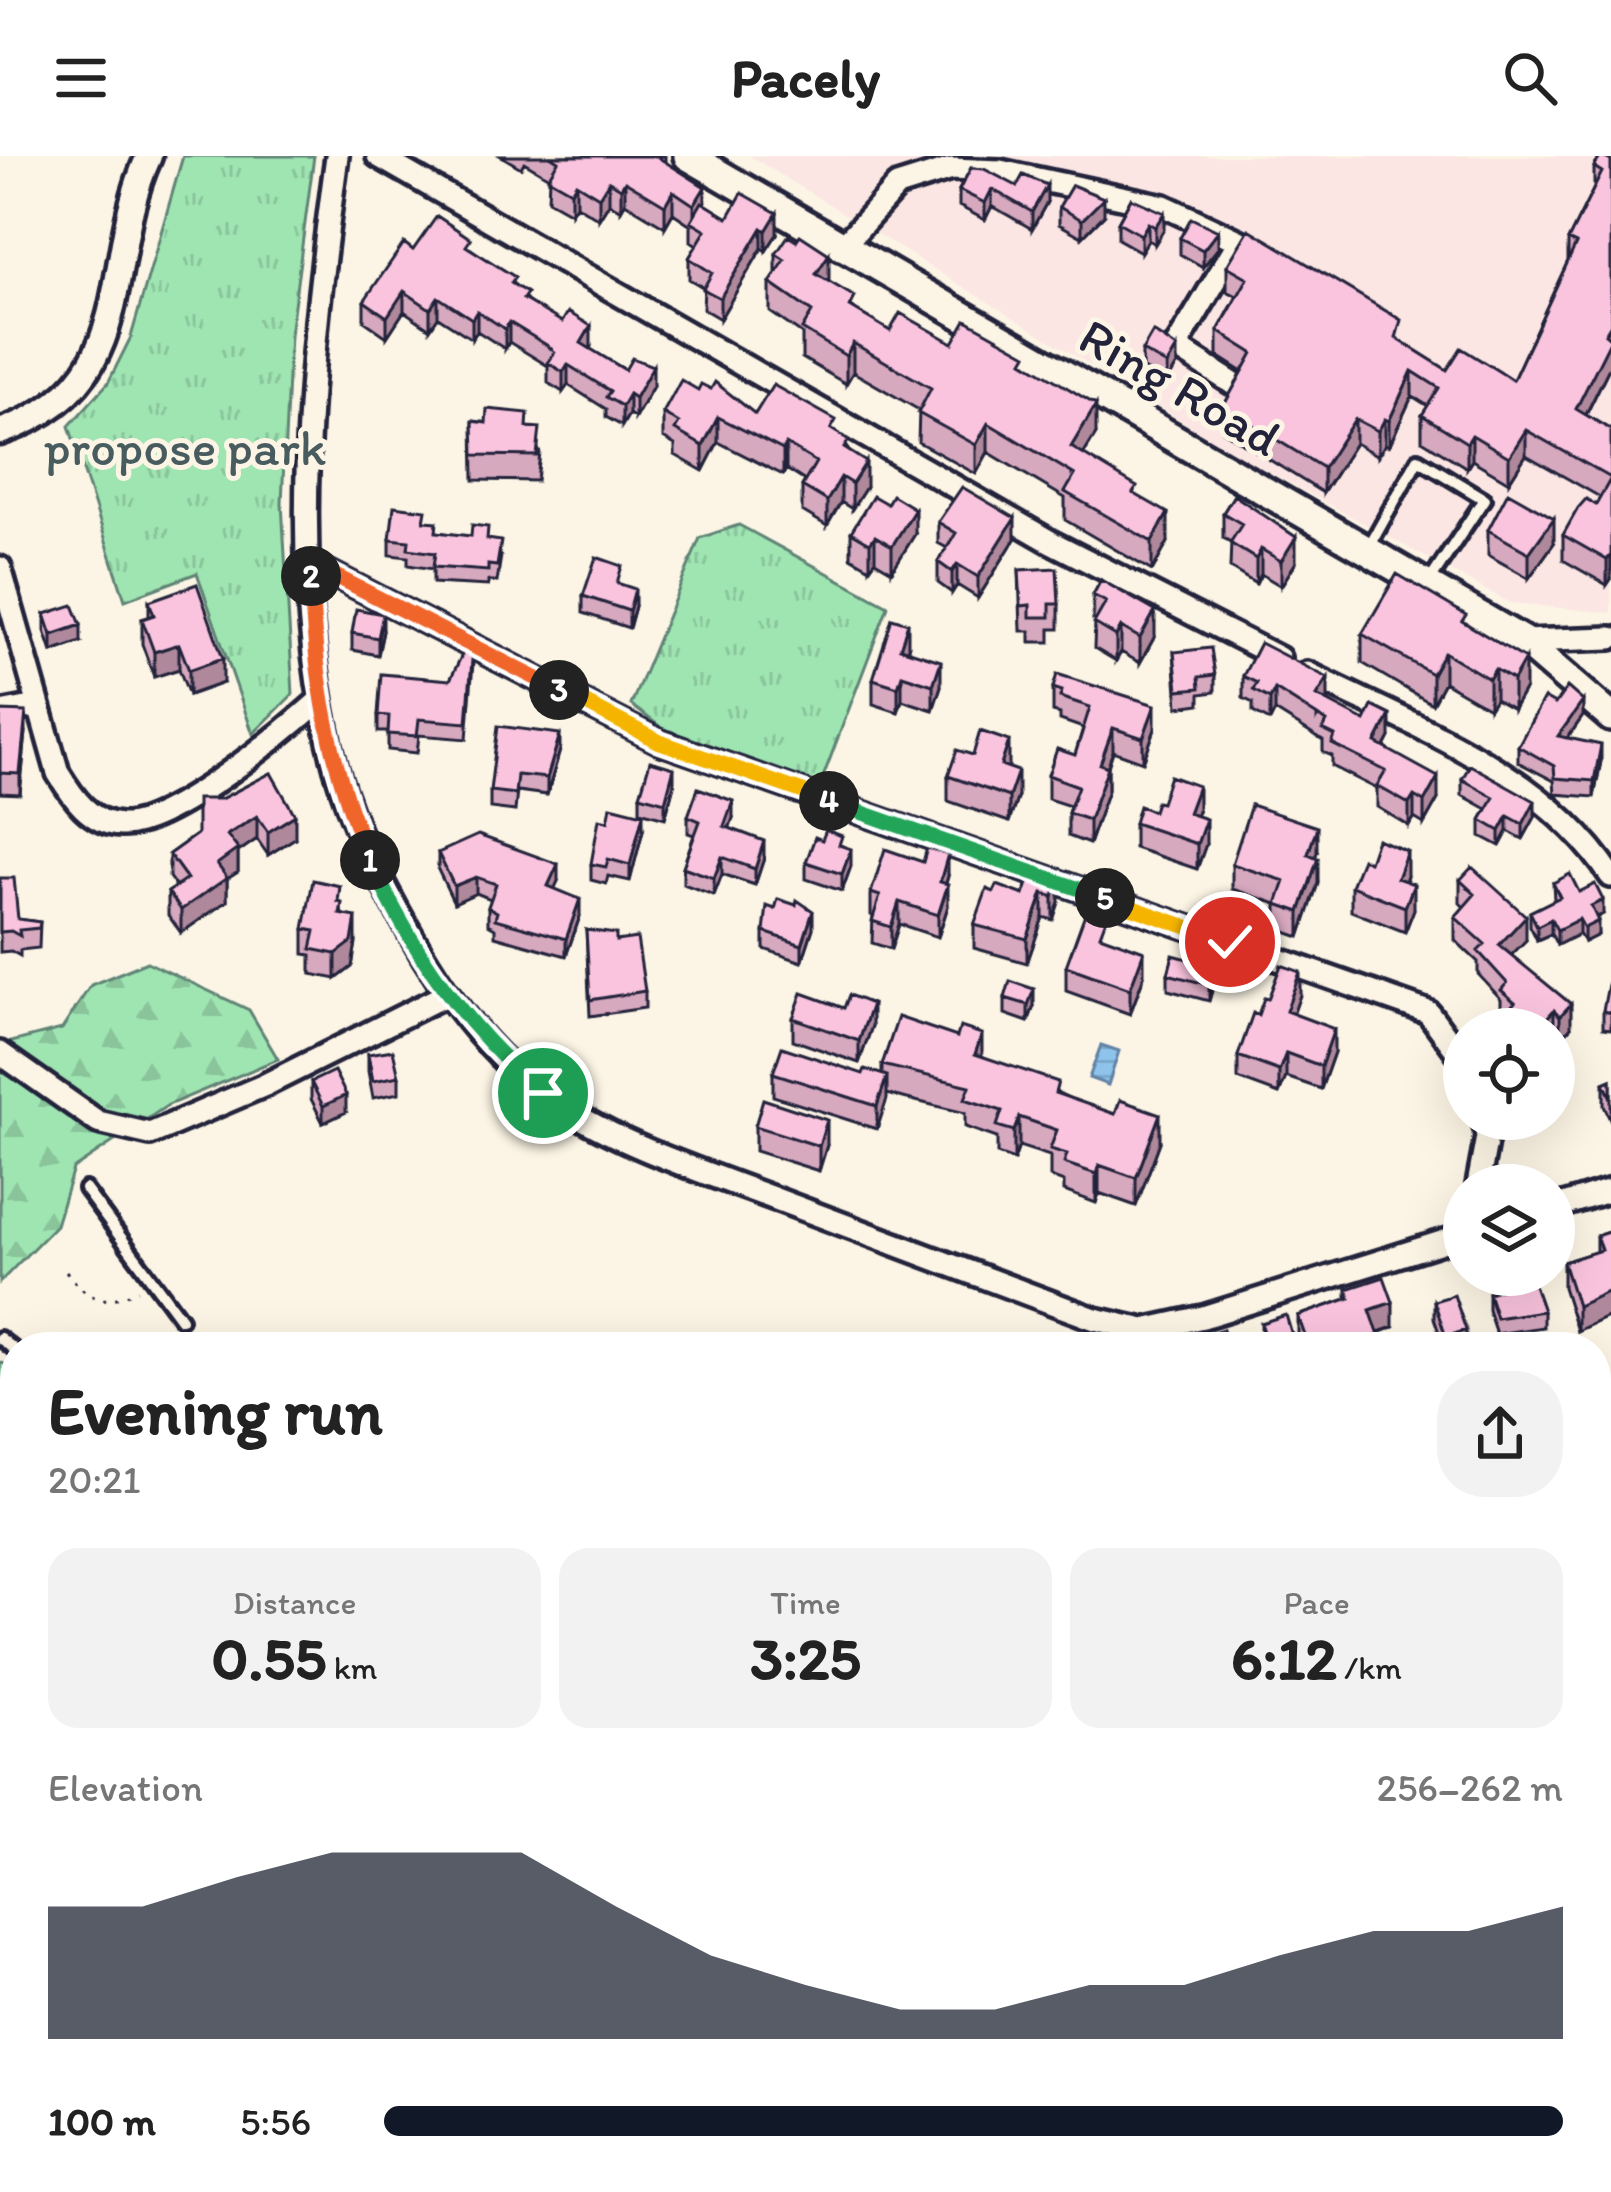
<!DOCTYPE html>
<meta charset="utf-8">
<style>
body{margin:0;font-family:Itim,sans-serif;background:#f2f2f2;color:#222;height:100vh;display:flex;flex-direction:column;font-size:45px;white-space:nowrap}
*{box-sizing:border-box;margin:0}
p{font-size:39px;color:#767676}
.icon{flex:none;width:66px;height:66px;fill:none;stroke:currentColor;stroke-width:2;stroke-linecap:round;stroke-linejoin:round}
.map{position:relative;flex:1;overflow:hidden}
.details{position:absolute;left:0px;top:1176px;width:1611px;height:861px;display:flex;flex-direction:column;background:#fff;border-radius:48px 48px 0 0;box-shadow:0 12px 48px #0002}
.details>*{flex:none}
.buttons{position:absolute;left:1443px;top:852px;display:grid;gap:24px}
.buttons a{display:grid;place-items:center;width:132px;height:132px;border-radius:50%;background:#fff;box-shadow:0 12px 48px #0002;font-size:60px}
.pin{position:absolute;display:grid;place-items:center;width:102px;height:102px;color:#fff;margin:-51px;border:6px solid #fff;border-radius:50%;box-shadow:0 3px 12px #0007}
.km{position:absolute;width:60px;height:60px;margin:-30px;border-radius:50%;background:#222;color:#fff;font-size:33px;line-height:60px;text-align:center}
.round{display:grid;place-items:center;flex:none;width:126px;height:126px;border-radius:48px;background:#f2f2f2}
.overview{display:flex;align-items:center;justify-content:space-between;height:204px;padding:0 48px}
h1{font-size:66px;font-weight:700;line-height:90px}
.metrics{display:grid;grid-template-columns:repeat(3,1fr);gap:18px;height:204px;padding:12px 48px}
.metrics div{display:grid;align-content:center;border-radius:30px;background:#f2f2f2;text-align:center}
.metrics b{font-size:60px;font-weight:700}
.metrics small{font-size:33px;font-weight:400}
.metrics p{font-size:33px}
.chart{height:336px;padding:24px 48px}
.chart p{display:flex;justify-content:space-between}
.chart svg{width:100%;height:216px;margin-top:12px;fill:#111827;opacity:.7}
ul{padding:0 48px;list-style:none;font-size:39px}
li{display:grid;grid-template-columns:192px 144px 1fr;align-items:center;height:90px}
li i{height:30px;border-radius:15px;background:#111827}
header{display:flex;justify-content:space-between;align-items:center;height:156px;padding:0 48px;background:#fff;font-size:54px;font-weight:700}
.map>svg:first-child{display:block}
.built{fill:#fbe6e3}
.grass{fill:url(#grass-tufts);stroke:#608476;stroke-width:3}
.forest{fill:url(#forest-firs);stroke:#608476;stroke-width:3}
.water{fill:url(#water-rules);stroke:#6383a5;stroke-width:3}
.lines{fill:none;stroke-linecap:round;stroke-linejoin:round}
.service-casing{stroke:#22223b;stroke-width:20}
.minor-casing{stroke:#22223b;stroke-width:30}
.tertiary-casing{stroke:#22223b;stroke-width:33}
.secondary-casing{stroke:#22223b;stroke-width:36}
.path{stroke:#22223b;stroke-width:3;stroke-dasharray:3 9;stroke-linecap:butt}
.service{stroke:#fcf5e5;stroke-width:10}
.minor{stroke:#fcf5e5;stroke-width:21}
.tertiary{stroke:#fcf5e5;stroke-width:24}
.secondary{stroke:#fcf5e5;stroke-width:27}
.wall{fill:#d7a9bf;stroke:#22223b;stroke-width:3}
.shaded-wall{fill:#af899b;stroke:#22223b;stroke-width:3}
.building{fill:#fac4de;stroke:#22223b;stroke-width:3}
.split-1-casing{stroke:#fff;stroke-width:24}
.split-2-casing{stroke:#fff;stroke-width:24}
.split-3-casing{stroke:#fff;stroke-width:24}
.split-4-casing{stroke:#fff;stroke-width:24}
.split-5-casing{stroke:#fff;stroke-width:24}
.split-6-casing{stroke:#fff;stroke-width:24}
.split-1{stroke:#22a559;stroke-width:15}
.split-2{stroke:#f0652b;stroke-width:15}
.split-3{stroke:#f0652b;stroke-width:15}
.split-4{stroke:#f5b400;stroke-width:15}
.split-5{stroke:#22a559;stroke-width:15}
.split-6{stroke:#f5b400;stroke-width:15}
.labels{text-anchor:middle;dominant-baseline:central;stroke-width:10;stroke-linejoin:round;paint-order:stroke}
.street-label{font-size:51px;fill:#22223b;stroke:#fcf5e5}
.park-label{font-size:51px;fill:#485c5f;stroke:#fcf5e5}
</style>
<header><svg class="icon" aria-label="menu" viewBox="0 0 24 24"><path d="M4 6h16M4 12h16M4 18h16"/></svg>Pacely<svg class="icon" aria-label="search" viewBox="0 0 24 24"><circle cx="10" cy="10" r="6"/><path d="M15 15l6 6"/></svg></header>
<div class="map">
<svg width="1611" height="2036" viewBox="0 0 1611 2036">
<defs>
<pattern id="grass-tufts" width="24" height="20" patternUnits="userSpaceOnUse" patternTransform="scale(3)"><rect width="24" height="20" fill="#9fe5b2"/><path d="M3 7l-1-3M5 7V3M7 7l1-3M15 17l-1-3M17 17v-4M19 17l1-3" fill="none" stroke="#89c49a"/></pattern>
<pattern id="forest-firs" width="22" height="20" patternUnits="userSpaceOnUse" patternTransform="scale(3)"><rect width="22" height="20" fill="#9fe5b2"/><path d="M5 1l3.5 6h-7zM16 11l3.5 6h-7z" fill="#89c49a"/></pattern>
<pattern id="water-rules" width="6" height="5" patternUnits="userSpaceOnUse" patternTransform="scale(3)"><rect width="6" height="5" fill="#8ec4ec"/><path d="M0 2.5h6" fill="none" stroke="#7aa8cb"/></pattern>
</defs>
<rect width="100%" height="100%" fill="#fcf5e5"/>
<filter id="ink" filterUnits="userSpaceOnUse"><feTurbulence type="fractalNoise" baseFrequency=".00833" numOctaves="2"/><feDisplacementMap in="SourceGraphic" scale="24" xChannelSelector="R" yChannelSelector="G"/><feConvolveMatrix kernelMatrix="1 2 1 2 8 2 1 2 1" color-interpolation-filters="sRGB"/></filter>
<g filter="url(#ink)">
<!-- built -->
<path class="built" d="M750,0H1611V457L1510,447L1232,296Z"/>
<!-- grass -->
<path class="grass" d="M183,0H314L290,179L282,347L293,538L253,578L197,417L125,444L69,270L108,227L131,181Z
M739,369L888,450L817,637L666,575L631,549L700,382Z"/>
<!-- forest -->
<path class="forest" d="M147,806L249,854L278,903L168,949L73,1013L56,1069L0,1126V889L62,873L91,829Z
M0,1206L15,1213V1298L0,1304Z"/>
<!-- water -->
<path class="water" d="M1101,889L1119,895L1108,929L1089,922Z
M1596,1642L1611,1659V1744L1596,1727Z
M15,1753V2015L0,2016V1754Z
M1611,1909V2036H615L635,2022H1596V1921Z"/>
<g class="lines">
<defs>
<path id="service" d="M1367,394L1418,303L1484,343L1429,426
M85,1033L181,1163
M0,1182L15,1194
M227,2036L242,2022"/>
<path id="minor" d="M337,0C311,191 284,424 336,613C353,672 380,724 410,777C443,837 487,896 542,937C613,988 699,1014 781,1045C885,1084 990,1124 1095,1163L1144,1174L1203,1161L1464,1079
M378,0L1051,386L1279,502
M840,93L897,30L951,13L1000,15L1164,50L1239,85L1176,191L1232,227
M310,407L660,586L1428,856L1464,905
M0,412L58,617C72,640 90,668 121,669C169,671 284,576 320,544
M1523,485L1611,482
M1307,517C1415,571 1543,616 1611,720
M0,557L37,550
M0,897L98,966L150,978L265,929L447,838
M1478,1029L1487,981L1484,963
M1554,1052L1611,1034"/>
<path id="tertiary" d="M0,276C144,226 99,109 149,0"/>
<path id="secondary" d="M688,0L1523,485L1611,561"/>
</defs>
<!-- service casing -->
<use href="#service" class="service-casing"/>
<!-- minor casing -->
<use href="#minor" class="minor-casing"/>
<!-- tertiary casing -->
<use href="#tertiary" class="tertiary-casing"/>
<!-- secondary casing -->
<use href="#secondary" class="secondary-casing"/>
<!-- path -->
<path class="path" d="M66,1115C90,1145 102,1151 138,1134
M0,1646L15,1645"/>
<!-- service -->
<use href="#service" class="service"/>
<!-- minor -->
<use href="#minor" class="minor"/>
<!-- tertiary -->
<use href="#tertiary" class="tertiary"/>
<!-- secondary -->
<use href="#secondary" class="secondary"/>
</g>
<!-- wall -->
<path class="wall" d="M501,0H665V5L705,48L728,62L777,78L766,95L762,92L720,163L703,153L704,132L689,123V102L697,89L691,85V69L673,57L665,71L625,47L621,54L609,47L599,63L576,49L571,57L548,44L549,21L524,6L521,12Z
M1601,0L1611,208L1586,259L1611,274V423L1607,429L1563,404V379L1596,349L1600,341L1526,299L1509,326L1472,304L1467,312L1422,284V259L1428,250L1412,240L1389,290L1385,288L1378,300L1355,287L1323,337L1223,275V251L1243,216L1218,200V175L1237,140L1227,135V110L1401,185L1447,214L1513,224L1568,105V84L1594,32V11Z
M971,12L1047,46L1032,73L992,50L985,64L959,50V34Z
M1131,42L1164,73L1155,88L1148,84L1141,96L1118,83V66Z
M1059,51L1104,59L1082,81L1059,68Z
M1180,82L1218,92L1203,111L1180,98Z
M471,93L515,129L527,145L591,190L590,193L653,230L635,262L629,258L622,270L606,261V253L568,229L563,236L548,227V210L509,186L505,193L477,175L472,183L438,161L430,173L404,155L387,181L364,165V145Z
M776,98L829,126L855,154L890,175L953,187L1027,207L1096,278L1083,299L1137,340L1168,386L1152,415L1065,364V342L988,296L976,318L918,286L919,254L853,216L846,228L802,202V178L770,156V127L776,118Z
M1142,195L1177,209L1167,226L1142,212Z
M698,234L755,258L836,276L849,295L866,331L852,353L841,346L827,370L802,355V330L805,325L786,313L783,319L718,286L703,315L675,299V289L663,282V257Z
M473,265L528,271L540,297L537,325L474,324Z
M1234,339L1296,406L1281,430L1261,418L1256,428L1230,412L1231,386L1223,382V357Z
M426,365L437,376L488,383L501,400L497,426L488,425V430L433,427V413L408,409V401L390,399V383Z
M938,366L1015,383L978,442L957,429L952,437L938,427V406L947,392L938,387Z
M1488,374L1554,387L1529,422L1488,399Z
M851,376L915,378L892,415L875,405L870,412L851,401Z
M1019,414L1059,448V473H1050V486H1030V475H1021Z
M1101,424L1155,480L1140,507L1121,496L1116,505L1094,492L1095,465L1093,464V439Z
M583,440L635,450L629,472L583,457Z
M149,445L223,527L189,539L179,513L154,521L142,488V463L149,461Z
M45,458L81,486L52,496L45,475Z
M1466,467L1525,532L1513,553L1495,543L1489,552L1444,526L1432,548L1362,507V478Z
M383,475L378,499L352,494V477Z
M908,492L907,495L941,530L933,554L902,544L898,556L873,548V523Z
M1174,496L1215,519V536L1200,538V548L1178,551Z
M473,507L467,583L419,579L417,597L388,594V576H378V559L450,524Z
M1243,520L1328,544L1327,545L1390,581L1385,591L1438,643L1424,668L1414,662L1409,670L1377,651V633L1332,610V600L1323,596V585L1275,555L1270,565L1253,556V547L1243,542Z
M1053,532L1155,573L1143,606L1113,595L1108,611V634L1089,688L1068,680V657L1070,650L1048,643V619L1075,599L1083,572L1060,564V558L1053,556Z
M1555,548L1583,560L1568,582L1601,605L1594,641L1555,638L1554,625L1518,606V590Z
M0,555L26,576L20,638L0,637Z
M560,594L547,639L517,635L515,655L490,652V635Z
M1008,611L1018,640L1009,666L948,645V620Z
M271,617L295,682L268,699L257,683L238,696V716L227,723V745L181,777L168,759V736L176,731L169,721V698L197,678L221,643Z
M1462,623L1535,661L1523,683L1508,675L1500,690L1481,680V664L1487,653L1462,639Z
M674,629L665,662L640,655V639Z
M1153,655H1198L1196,659L1206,688L1197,713L1134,692V667Z
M688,660L733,662L729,672L764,702L755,729L722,718L714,739L683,728V711L694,679L688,677Z
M643,674L630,725L608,720L606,728L591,724V708Z
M842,690L851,710L842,735L806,723V706Z
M1317,696L1315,701L1318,727L1300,781L1277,773V748L1232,733V708Z
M438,697L558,725L554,733L580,760L566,800L495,780V772L488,768V751L491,743L476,737L454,747L438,714Z
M1369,706L1407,720L1406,725L1414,753L1405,776L1351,755V730Z
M1033,713L1059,746L1053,764L1043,761L1027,807L974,792V769L994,736L1024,739Z
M948,720L946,727L948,750L938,781L899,768L891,793L872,787L873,760L871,759V737Z
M0,722L18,763L40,766L39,792L20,794V800L11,795L0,796Z
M1460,724L1526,784L1511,799L1571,871L1560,883L1554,877V873H1510V865L1501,857V843L1478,818V806L1455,784V761L1464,751L1460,747Z
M1553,727L1579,736L1603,758L1596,762L1598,779L1584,786L1579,778L1557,789L1551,778L1537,784L1530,770V756L1554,744Z
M340,746L342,759L356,786L352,811L336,823L311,818V799L304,798V773Z
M796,749L813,772L802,806L764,793V776L775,753Z
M586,774L616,785L645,835V852L590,860Z
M1106,782L1144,820L1130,858L1066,835V810Z
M1168,818L1214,827L1209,845L1168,834Z
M1611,819V873L1603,872V855Z
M1300,839L1293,858L1334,896L1321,933L1286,921L1279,938L1238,923V900L1258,859L1268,843Z
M1005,842L1034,850L1028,866L1005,858Z
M793,862L872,870L859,907L793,884Z
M368,898L399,920V937L373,942L368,915Z
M982,900L1160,986L1136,1050L1099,1037L1096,1047L1064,1035V1026L1050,1021V1000L1019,990L1014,1004L997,998V982L965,971V957L887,938L877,973L773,940V917L882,919V909Z
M1611,924V965L1604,950V927Z
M311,926L346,956L323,967L311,943Z
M755,970L827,989L819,1015L755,995Z
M1611,1075V1159L1577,1175L1563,1131V1106L1596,1096V1080Z
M1347,1133L1393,1171L1378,1177L1383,1191H1300L1298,1185V1160L1347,1143Z
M1488,1137L1543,1155V1171L1496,1178L1488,1154Z
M1434,1145L1466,1191H1444L1434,1162Z
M1261,1167L1292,1191H1263L1261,1184Z
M1611,1283V1313L1604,1306V1289Z
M15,1392V1604L0,1589V1406Z"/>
<!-- shaded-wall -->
<path class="shaded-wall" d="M609,25V47L599,63V41Z
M625,25V47L621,54V32Z
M576,27V49L571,57V35Z
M1047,29V46L1032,73V56Z
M705,31V53L694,66V49Z
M992,33V50L985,64V47Z
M673,35V57L665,71V49Z
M1104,42V59L1082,81V64Z
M777,57V78L766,95V75Z
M1164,57V73L1155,88V71Z
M1148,67V84L1141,96V79Z
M762,72V92L720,163V142Z
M1218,75V92L1203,111V94Z
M829,98V127L816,118Z
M404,135V155L387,181V161Z
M438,141V161L430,173V153Z
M477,155V175L472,183V163Z
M509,166V186L505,193V173Z
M1611,168V208L1576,278V253L1605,178Z
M591,170V190L581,207V187Z
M853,187V216L846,228V200Z
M1177,192V209L1167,226V209Z
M568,209V229L563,236V216Z
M653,210V230L635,262V242Z
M1412,215V240L1389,290V265Z
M629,238V258L622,270V250Z
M1096,249V278L1072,317L1071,291Z
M718,261V286L703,315V290Z
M1355,263V287L1323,337V312Z
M1385,263V288L1378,300V275Z
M988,267V296L976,318V289Z
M1526,274V299L1509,326V301Z
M1472,279V304L1467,312V287Z
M786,288V313L783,319V294Z
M866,306V331L852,353V328Z
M841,321V346L827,370V345Z
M915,353V378L892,415V390Z
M1168,357V386L1152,415V386Z
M1015,362V383L978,442V421Z
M1554,362V387L1529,422V397Z
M875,380V405L870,412V387Z
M1296,381V406L1281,430V405Z
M1261,393V418L1256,428V403Z
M1611,399V423L1607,429V404Z
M957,408V429L952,437V416Z
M635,433V450L629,472V455Z
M1155,455V480L1140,507V482Z
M383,458V475L378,499V482Z
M908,467V492L900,517V492Z
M81,469V486L52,496V479Z
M1121,471V496L1116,505V480Z
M179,488V513L154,521V496Z
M1444,496V526L1432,548V518Z
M223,502V527L189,539V514Z
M1525,503V532L1513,553V524Z
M941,505V530L933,554V529Z
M1495,513V543L1489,552V523Z
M902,519V544L898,556V531Z
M1328,522V544L1317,562V540Z
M1275,533V555L1270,565V543Z
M1583,545V560L1558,595V580Z
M1155,549V573L1143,606V582Z
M26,556V576L20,638V618Z
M1390,559V581L1376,608V587Z
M1113,572V595L1100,631V608Z
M560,578V594L547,639V622Z
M1009,585V610L1001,634V609Z
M1601,589V605L1594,641V625Z
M1108,611V634L1089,688V664Z
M674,612V629L665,662V646Z
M1018,615V640L1009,666V641Z
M1438,621V643L1424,668V646Z
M1198,630V655L1188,682V657Z
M1414,640V662L1409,670V648Z
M733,645V662L724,687V670Z
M1535,645V661L1523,683V668Z
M643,658V674L630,725V709Z
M295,659V682L268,699V676Z
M257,660V683L238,696V716L227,723V745L181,777V754L217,708L227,679Z
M1508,660V675L1500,690V675Z
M1206,663V688L1197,713V688Z
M1317,671V696L1308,724V698Z
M764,685V702L755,729V713Z
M851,693V710L842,735V718Z
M1407,695V720L1397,747V722Z
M948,698V720L940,748V726Z
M722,701V718L714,739V722Z
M1318,702V727L1300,781V756Z
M558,708V725L548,747V730Z
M476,721V737L454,747V730Z
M1059,723V746L1053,764V741Z
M948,728V750L938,781V759Z
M1414,728V753L1405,776V751Z
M1043,737V761L1027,807V783Z
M580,743V760L566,800V783Z
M1603,744V758L1591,764V750Z
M899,746V768L891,793V771Z
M813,755V772L802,806V789Z
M1526,760V784L1499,812V789Z
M356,761V786L352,811L336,823V798Z
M1551,763V778L1537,784V770Z
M1579,763V778L1557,789V774Z
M1598,765V779L1584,786V772Z
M1144,795V820L1130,858V833Z
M1214,810V827L1209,845V829Z
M1300,816V839L1286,879V855Z
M1034,833V850L1028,866V849Z
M872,848V870L859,907V885Z
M1571,848V871L1560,883V860Z
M1554,854V873H1537Z
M1334,873V896L1321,933V910Z
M982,878V907L975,898Z
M1286,897V921L1279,938V915Z
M887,920V943L877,973V950Z
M346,939V956L323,967V950Z
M1160,958V986L1136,1050V1022Z
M1019,961V990L1014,1004V975Z
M827,964V989L819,1015V990Z
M1099,1009V1037L1096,1047V1018Z
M1611,1134V1159L1577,1175V1150Z
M1393,1146V1171L1370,1179V1154Z
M1466,1174V1191H1446V1181Z
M1292,1179V1191H1268V1188Z"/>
<!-- building -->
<path class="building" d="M550,0H660L659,2L705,31L694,49L673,35L665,49L625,25L621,32L609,25L599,41L576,27L571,35L548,22L558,5Z
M1601,0L1611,5V168L1605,178L1611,183L1576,253L1611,274V399L1607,404L1563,379L1578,352L1586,343L1596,349L1611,322L1526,274L1509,301L1472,279L1467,287L1422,259L1439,232L1412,215L1389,265L1385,263L1378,275L1355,263L1323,312L1223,251L1253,197L1218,175L1248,122L1227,110L1249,73L1401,164L1396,182L1447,214L1461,192L1513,224L1576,88L1568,84L1602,16L1594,11Z
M971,12L984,13L1017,30L1023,19L1047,29L1032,56L992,33L985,47L959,34Z
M1072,29L1104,42L1082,64L1059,51Z
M742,37L777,57L766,75L762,72L720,142L703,133L712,117L689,102L706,74L691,65L702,46L728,62Z
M1131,42L1164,57L1155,71L1148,67L1141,79L1118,66Z
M437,60L471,83L466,90L515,121L511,127L527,137L523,143L562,166L568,156L591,170L581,187L625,214L632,202L653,210L635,242L629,238L622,250L606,241L610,235L568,209L563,216L548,207L555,196L548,190L509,166L505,173L477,155L472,163L438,141L430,153L404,135L387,161L364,145L404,87L413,94Z
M1191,62L1218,75L1203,94L1180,82Z
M800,79L829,98L816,118L855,141L850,151L890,175L900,157L953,187L966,164L1027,198L1023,205L1096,249L1071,291L1137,331L1133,337L1168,357L1152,386L1065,336L1075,319L988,267L976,289L918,257L931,232L853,187L846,200L802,173L812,156L770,127L785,104L776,98L788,80L796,85Z
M1153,176L1177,192L1167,209L1142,195Z
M681,224L698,234L701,228L711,233L715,226L755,258L773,229L836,264L831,273L849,284L844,292L866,306L852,328L841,321L827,345L802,330L816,306L786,288L783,294L718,261L703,290L675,274L679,267L663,257Z
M487,253L528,257L527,271L540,272L537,300L474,299L473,265L486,267Z
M962,331L1015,362L978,421L957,408L952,416L938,406L956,377L938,366Z
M1508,336L1554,362L1529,397L1488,374Z
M892,339L915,353L892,390L875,380L870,387L851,376L873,340L887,348Z
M1234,339L1296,381L1281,405L1261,393L1256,403L1230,387L1242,368L1223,357Z
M394,350L426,354L424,365L437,366L436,376L471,380L472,369L488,371L487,383L501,385L497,410L488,409V415L433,411L435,397L408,393L409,385L390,383Z
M596,401L622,410L617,427L635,433L629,455L583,440Z
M1057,412L1059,448H1050V461H1030V449L1021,450L1019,414Z
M1397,418L1466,459L1462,465L1525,503L1513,524L1495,513L1489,523L1444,496L1432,518L1362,478Z
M1101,424L1155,455L1140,482L1121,471L1116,480L1094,467L1106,446L1093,439Z
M197,428L223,502L189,514L179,488L154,496L142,463L154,459L149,445Z
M73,449L81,469L52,479L45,458Z
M356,453L383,458L378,482L352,477Z
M892,462L908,467L900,492L941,505L933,529L902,519L898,531L873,523Z
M1260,487L1328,522L1317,540L1365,565L1372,550L1390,559L1376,587L1438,621L1424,646L1414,640L1409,648L1377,630L1386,615L1332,588L1335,580L1323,574L1327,566L1275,533L1270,543L1253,534L1257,527L1243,520Z
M467,488L473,491L467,567L419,563L417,580L388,578L389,560L378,559L381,518L450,524Z
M1211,492L1215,519L1199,521L1200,532L1178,534L1174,496Z
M1057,518L1155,549L1143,582L1113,572L1100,608L1108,611L1089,664L1068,657L1078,630L1048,619L1057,593L1075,599L1090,551L1060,541L1062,535L1053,532Z
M1567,531L1583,545L1558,580L1601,589L1594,625L1555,622L1554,610L1518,590L1544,542L1555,548Z
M0,555L26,556L20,618L0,617Z
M498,570L560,578L547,622L517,619L515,638L490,635Z
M980,575L1009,585L1001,609L1018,615L1009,641L948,620L957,594L973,599Z
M650,605L674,612L665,646L640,639Z
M1470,609L1535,645L1523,668L1508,660L1500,675L1481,664L1494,641L1462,623Z
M271,617L295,659L268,676L257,660L227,679L238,693L217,708L227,722L181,754L168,736L187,723L169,698L197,678V643H221Z
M1170,620L1198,630L1188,657L1206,663L1197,688L1134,667L1139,650L1153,655L1156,646L1161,647Z
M698,632L733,645L724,670L764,685L755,713L722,701L714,722L683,711L700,665L688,660Z
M1251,649L1317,671L1308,698L1318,702L1300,756L1277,748L1285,725L1232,708Z
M611,650L643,658L630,709L608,703L606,711L591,708L599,663L608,665Z
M826,674L842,680L839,689L851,693L842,718L806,706L815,681L822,684Z
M478,679L558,708L548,730L580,743L566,783L495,763L497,756L488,751L496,728L476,721L454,730L438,697Z
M1377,683L1407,695L1397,722L1414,728L1405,751L1351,730L1362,703L1369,706Z
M927,692L948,698L940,726L948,728L938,759L899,746L891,771L872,765L880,740L871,737L885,693L923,706Z
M1472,711L1526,760L1499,789L1571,848L1560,860L1554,854L1537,873H1534L1510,852L1515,846L1501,834L1507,827L1478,795L1485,788L1455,761L1475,738L1460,724Z
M1033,713L1059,723L1053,741L1043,737L1027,783L974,769L987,733L994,736L997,729L1024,739Z
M1570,718L1579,736L1595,728L1603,744L1591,750L1598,765L1584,772L1579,763L1557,774L1551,763L1537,770L1530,756L1560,741L1553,727Z
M0,722H14L18,763L40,766L39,772L19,774L20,780L11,775L0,776Z
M313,724L340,730L338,746L342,747L340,758L356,761L352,786L336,798L311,793L315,775L304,773Z
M778,743L796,749L797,744L813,755L802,789L764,776L767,750L775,753Z
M1086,755L1106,763L1100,779L1144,795L1130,833L1066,810Z
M586,774L616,778V785L637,782L645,835L590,844Z
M1173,799L1214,810L1209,829L1168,818Z
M1281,809L1300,816L1286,855L1334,873L1321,910L1286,897L1279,915L1238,900L1253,857L1258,859L1264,842L1268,843Z
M1610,818L1611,819V857L1603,855Z
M1010,825L1034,833L1028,849L1005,842Z
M802,837L844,852L849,839L872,848L859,885L793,862Z
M898,861L957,881L960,871L982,878L975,898L1058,926L1055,937L1115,958L1120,944L1160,958L1136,1022L1099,1009L1096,1018L1064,1007L1067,998L1050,993L1057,974L1019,961L1014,975L997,970L1002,955L965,943L970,930L882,909Z
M782,891L863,918L865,913L887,920L877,950L773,917Z
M393,894L399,920L373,925L368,898Z
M334,915L346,939L323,950L311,926Z
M1611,924V942L1604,927Z
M763,943L827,964L819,990L755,970Z
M1611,1075V1134L1577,1150L1563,1106L1601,1094L1596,1080Z
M1384,1121L1393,1146L1370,1154L1383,1191H1309L1298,1160L1350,1142L1347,1133Z
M1532,1123L1543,1155L1496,1162L1488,1137Z
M1454,1139L1466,1174L1446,1181L1434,1145Z
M1286,1159L1292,1179L1268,1188L1261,1167Z
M1223,1173L1229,1191H1196L1193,1182Z
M15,1392V1571L0,1557V1406Z"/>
</g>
<g class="lines" filter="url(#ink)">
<defs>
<path id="split-1" d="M370,704C410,793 468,876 543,937"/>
<path id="split-2" d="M311,420C314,520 330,613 370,704"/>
<path id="split-3" d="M311,420L310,407L559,534"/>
<path id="split-4" d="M559,534L660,586L829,645"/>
<path id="split-5" d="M829,645L1105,742"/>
<path id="split-6" d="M1105,742L1230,786"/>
</defs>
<!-- split-1 casing -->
<use href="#split-1" class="split-1-casing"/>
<!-- split-2 casing -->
<use href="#split-2" class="split-2-casing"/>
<!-- split-3 casing -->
<use href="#split-3" class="split-3-casing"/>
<!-- split-4 casing -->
<use href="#split-4" class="split-4-casing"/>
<!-- split-5 casing -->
<use href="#split-5" class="split-5-casing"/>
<!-- split-6 casing -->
<use href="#split-6" class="split-6-casing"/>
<!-- split-1 -->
<use href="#split-1" class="split-1"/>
<!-- split-2 -->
<use href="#split-2" class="split-2"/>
<!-- split-3 -->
<use href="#split-3" class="split-3"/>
<!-- split-4 -->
<use href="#split-4" class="split-4"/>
<!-- split-5 -->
<use href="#split-5" class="split-5"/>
<!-- split-6 -->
<use href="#split-6" class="split-6"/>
</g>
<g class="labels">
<!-- street labels -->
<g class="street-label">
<text transform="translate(1180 231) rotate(30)">Ring Road</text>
</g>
<!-- park labels -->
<g class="park-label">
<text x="185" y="291">propose park</text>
</g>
</g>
</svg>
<div class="buttons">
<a><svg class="icon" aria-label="locate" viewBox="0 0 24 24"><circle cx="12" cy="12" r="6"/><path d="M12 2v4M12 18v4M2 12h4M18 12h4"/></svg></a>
<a><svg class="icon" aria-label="layers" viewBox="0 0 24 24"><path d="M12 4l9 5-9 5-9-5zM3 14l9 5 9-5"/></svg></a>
</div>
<div class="pin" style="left:543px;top:937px;background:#1e9e55"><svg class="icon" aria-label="arrive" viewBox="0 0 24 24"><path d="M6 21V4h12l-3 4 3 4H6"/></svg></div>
<div class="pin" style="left:1230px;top:786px;background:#d93025"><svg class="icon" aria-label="check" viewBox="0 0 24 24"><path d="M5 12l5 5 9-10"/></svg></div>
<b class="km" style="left:370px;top:704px">1</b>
<b class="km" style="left:311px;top:420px">2</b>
<b class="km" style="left:559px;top:534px">3</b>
<b class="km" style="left:829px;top:645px">4</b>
<b class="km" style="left:1105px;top:742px">5</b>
<section class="details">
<div class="overview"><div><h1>Evening run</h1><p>20:21</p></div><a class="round"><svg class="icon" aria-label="share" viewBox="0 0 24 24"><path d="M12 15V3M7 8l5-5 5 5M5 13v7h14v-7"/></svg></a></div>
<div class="metrics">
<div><p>Distance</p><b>0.55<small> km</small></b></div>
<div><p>Time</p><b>3:25</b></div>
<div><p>Pace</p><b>6:12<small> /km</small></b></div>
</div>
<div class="chart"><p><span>Elevation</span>256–262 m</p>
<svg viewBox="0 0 160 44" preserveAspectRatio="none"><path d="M0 44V17L10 17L20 11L30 6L40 6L50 6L60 17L70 27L80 33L90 38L100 38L110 33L120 33L130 27L140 22L150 22L160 17V44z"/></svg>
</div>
<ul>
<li><b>100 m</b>5:56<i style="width:100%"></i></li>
</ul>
</section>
</div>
